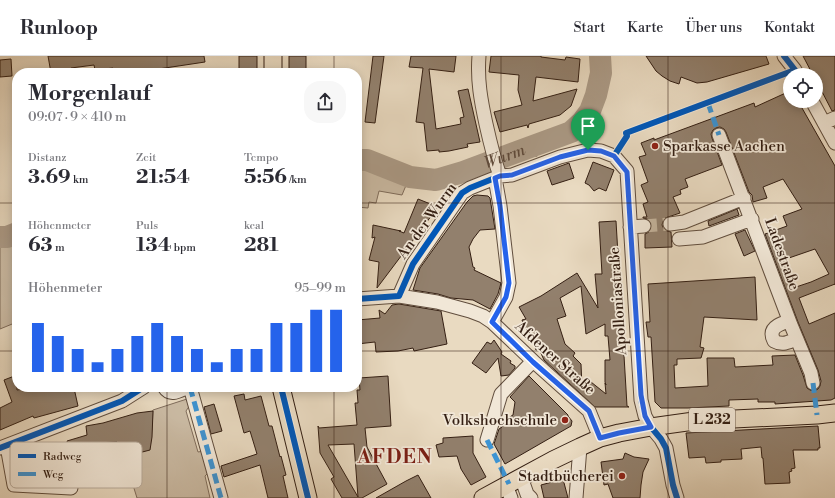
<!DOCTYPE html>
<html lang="de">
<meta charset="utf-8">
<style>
body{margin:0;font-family:"Libre Bodoni",serif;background:#f7f7f7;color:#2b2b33;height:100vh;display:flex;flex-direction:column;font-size:15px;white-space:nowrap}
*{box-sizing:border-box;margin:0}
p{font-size:13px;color:#7c7c81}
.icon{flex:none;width:22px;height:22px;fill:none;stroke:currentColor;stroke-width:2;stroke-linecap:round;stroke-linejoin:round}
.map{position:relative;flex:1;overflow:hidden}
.side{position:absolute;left:12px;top:12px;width:350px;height:324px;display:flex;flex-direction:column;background:#fff;border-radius:16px;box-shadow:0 2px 10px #0003}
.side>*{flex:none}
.controls{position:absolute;left:783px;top:12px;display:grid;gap:8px}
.controls a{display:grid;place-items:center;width:40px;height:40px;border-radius:50%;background:#fff;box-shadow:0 2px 10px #0003;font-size:20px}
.pin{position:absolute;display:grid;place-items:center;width:34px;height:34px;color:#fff;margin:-41px -17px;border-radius:50% 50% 50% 0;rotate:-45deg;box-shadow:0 0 4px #0007}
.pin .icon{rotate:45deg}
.round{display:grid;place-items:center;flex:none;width:42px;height:42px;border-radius:16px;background:#f7f7f7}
.overview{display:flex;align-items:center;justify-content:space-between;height:68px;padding:0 16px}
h1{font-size:22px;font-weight:800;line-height:30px}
.metrics{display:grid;grid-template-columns:repeat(3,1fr);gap:6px;height:68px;padding:4px 16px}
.metrics div{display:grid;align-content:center}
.metrics b{font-size:20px;font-weight:800}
.metrics small{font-size:11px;font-weight:400}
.metrics p{font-size:11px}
.chart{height:112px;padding:8px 16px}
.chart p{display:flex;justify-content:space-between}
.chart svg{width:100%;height:72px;margin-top:4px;stroke:#2563eb;stroke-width:6}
header{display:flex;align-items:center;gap:24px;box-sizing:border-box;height:56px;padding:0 20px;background:#fff;border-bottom:1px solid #e1e1e2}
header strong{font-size:19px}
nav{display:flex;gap:22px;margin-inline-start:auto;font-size:14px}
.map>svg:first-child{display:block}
.green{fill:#cabaa3;stroke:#7f6c5b}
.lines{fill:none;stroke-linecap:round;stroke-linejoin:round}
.stream{stroke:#7b6958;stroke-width:3.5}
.river{stroke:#ab9a86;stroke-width:22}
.building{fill:#92806d;stroke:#341f13;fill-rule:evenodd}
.minor-tunnel{stroke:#c5b59e;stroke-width:13;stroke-dasharray:13 6;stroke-linecap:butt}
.minor-casing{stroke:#614e3e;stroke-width:15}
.major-casing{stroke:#341f13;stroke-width:19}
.minor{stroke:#f1e7d7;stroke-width:13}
.major{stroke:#e9dac1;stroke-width:17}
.quiet{stroke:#3d94d3;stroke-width:5;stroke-dasharray:10 5;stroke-linecap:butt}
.cycleway-casing{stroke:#f1e7d7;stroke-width:8}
.cycleway{stroke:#0057b8;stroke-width:6}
.route-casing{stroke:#fff;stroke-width:8}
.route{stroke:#2563eb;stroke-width:5}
.grid{fill:none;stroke:#341f13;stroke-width:1;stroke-opacity:0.55}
.poi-dot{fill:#8f2418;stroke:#f1e7d7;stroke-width:1.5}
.labels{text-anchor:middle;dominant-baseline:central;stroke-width:3.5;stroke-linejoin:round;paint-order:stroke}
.shield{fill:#f1e7d7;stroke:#6d5b4e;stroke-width:1}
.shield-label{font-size:14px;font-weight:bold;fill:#341f13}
.poi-label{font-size:15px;fill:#341f13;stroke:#f1e7d7;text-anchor:end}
.street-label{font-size:15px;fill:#341f13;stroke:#f1e7d7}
.water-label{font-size:16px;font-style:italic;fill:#5e4a3b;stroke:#f1e7d7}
.district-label{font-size:19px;font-weight:bold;letter-spacing:1px;fill:#7a1f14;stroke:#f1e7d7}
.key{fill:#f1e7d7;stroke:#b8ab9c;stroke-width:1}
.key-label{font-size:11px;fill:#341f13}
</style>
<header>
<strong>Runloop</strong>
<nav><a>Start</a><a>Karte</a><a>Über uns</a><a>Kontakt</a></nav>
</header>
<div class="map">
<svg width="835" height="442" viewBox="0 0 835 442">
<rect width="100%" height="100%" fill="#e9dac1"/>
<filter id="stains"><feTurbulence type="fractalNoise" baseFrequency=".005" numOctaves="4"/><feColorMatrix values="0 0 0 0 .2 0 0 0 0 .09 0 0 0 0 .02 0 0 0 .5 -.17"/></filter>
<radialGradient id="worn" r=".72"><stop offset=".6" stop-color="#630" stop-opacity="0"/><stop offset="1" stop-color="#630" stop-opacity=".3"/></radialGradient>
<!-- green -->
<path class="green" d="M357,96L381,102L413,115L436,122L434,134L407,127L402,139L379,135L376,147L369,146L368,152L357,151Z
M17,178V266L0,273V180Z
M190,342V349L186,355L198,396L204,395L209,416L205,420L210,442H137L124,400L152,374L153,354Z"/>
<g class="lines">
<!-- stream -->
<path class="stream" d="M536,99L539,88"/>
<!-- river -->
<g class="river">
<path id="s1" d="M357,104H367L410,121L436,124L463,116L571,76L582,66L590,55L596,39L601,17L600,0"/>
<path d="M0,181H7L17,177"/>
</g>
</g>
<!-- building -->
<path class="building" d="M48,0H204L205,6L145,15L146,17H114L113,12L95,14L94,9L71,12V17H51Z
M239,0H257V16H239Z
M289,0H306V17H289Z
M373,0H384L375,67L365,66Z
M411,0H456L454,16L429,13L436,73L461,68L460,62L464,61L458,35L468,33L480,86L467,88L468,91L449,95L439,96V94L427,95L424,67L416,66L423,12L409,11Z
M491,0H541V1L565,4L566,1L580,3L578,26L536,21L533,45L577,33L571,50L560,59L529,68L528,72L527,69L500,76L494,56L522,49L518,34L519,19L489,16Z
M646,0H766L769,8L707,26L697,27L681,21L679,28L670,25L662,20L656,15Z
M803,0H835V54L832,55L816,24V19H813Z
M11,3L12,20L0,21V4Z
M790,35V45H798L835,110V229V228L799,242L809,268L835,257V342L831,344L775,348V346H758V343L729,344V350L688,352H661L655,346L651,281H648L646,266H650L648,228L755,221L757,264L704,261L700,291L704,292L701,302L677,303V309H674L675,332L708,330L707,302H734L735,311L773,309L772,300L795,299L803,319L807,332L810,334L814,335L818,333L820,330L821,325L818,314L798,266L765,178L787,170L783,160L802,153L783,123L763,131L767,142L753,146L752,139L749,136L726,76L724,73L720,71L716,72L713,74L711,78L712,82L722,109L685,123L688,131L680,134L681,138L673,141L680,157L665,162L663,165L662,169L664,173L667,175L671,176L672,191L645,192V178L649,176L651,173L652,170L650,165L647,163L643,162V161H647L643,148L648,146L641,129L648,126L639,101L646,99L641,87L654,82V84L754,47L755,51ZM815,193L829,218L811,226L796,231L786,203Z
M593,106L614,114L606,135L599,132L594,135L589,129L585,127Z
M569,107L574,122L552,129L547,115Z
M477,139L488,140L490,142L495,173L480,174L473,183L469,191L473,211L475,212L474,214L501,227L498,238L490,253L473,244L451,242L438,238L413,234L420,212L467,146L473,140Z
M418,143L438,151L377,232L379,206L369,204L375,181L372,182L373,169L401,175H399L404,177Z
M737,153L739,159L709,170L708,165Z
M616,165L627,350L629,351H595L544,304L539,293L536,294L533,286L530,287L522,264L526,263L519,251L541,240L577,217L598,252L595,218H602L599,166ZM581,230L586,278L605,268V280H608L610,304H605V326L606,329L605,327L606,338L591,326L582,332L581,308L573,300L575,297L565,288L557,263L566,260L560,242Z
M745,174L755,195L744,200L735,178Z
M399,248L441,255L447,288L414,295L413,292L398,295L376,296L375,286L357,288V264L380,262L379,254L385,258L392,249Z
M494,284L502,296L501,298L511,305L510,307L515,310V312L509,319L501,320L498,302L486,317L472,307L487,286L491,288Z
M17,319V334L38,331H61L62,335L74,332L78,350L34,362L33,360L0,374V352L12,346L4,324Z
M388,320L391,370L365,372L367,391L387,428L362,442H342L331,423L334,421L320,397L318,370L319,372L357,369L355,347H358L357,334H360L359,322ZM354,388L358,441L328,389Z
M529,320L568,359V360L572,365L571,370L505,408L494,388L499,373L502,371L503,365L513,359L515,346L510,341Z
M244,338L245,344L261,340L269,370H272L280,401L281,400L286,419L283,420L288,442H268L260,409L224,421L221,410L257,398L250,375L244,377L234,340Z
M214,348L222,375L211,378L204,351Z
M153,355L152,381L150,394L119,402L117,386L95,387L69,392L67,385L87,379L86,370L103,367L137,357Z
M818,370L820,392H818V394H793L795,412L791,413L792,415L789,416L790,427L765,428L763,402H762L761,391L741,393L742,403L721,404V406L706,407L705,401L689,402L686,377Z
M473,380V397L486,421L471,429L461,413L457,400L439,401L436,389L443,387V382Z
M625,397L634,401L649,403L643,416L641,429L640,442H613L608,428L604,429L601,406L623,403Z
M418,419L431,442H376L406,425Z
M563,423L568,442H544L541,429Z"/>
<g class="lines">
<!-- minor-tunnel -->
<path class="minor-tunnel" d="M644,170L670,168"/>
<defs>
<path id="minor" d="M479,0C477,24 481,45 486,68C490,86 494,103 500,120
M784,0L795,14L798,19
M812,45L835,87
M824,67L835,62
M719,79L791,269L811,317L813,327
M670,168L684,166L744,142
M630,171L644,170
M679,183L703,181L752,163
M399,240L413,208L462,137L470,132L500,120L512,119L560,101L588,94L601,95L614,100L627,115L641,344L645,360L651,371L661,383L666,392L673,429L677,442
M357,243L399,240L437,246L470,255L483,260L492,266L533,305L589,355L600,382
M789,265C783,267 772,270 772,278C772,280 773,283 774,285C783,290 788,286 797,283
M492,266L506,241L509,227L500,150L495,122
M164,331C170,341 179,335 188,331
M190,331L221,442
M487,384L501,338L533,305
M7,390L14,429L71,432
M0,392L122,345L144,331
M521,421L527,438L531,442
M506,429L511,442
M576,442L580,391"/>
<path id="major" d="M273,17V0
M281,331L308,442
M483,442L553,404L580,391L600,382L619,377L651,371L694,365L817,359L835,357"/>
</defs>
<!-- minor casing -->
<use href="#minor" class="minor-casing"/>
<!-- major casing -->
<use href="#major" class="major-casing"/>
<!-- minor -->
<use href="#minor" class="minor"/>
<!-- major -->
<use href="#major" class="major"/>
<!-- quiet -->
<path class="quiet" d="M708,47L719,79
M813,327L817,359
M190,331L221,442
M487,384L509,428"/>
<defs>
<path id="cycleway" d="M614,100L627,80L626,77L795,14L784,0
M357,243L399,240L413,208L462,137L470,132L500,120L512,119L560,101L588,94L601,95L614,100L627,115L641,344L645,360L651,371L661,383L666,392L673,429L677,442
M281,331L308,442
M0,392L122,345L144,331"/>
</defs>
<!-- cycleway casing -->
<use href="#cycleway" class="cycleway-casing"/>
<!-- cycleway -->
<use href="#cycleway" class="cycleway"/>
</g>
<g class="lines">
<defs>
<path id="route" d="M588,94L601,95L614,100L627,116L641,339L645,360L651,371L619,377L600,382L589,355L533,306L492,266L506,241L509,227L500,150L495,122L500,120L512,119L560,101Z"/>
</defs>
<!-- route casing -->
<use href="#route" class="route-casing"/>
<!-- route -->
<use href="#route" class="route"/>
</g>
<!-- grid -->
<path class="grid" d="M167,0V17M334,0V17M501,0V442M668,0V442M0,147H17M357,147H835M0,295H17M357,295H835M167,331V442M334,331V442"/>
<!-- markers -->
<g class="poi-dot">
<circle cx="655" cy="90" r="4"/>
<circle cx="565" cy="364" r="4"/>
<circle cx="622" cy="420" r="4"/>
</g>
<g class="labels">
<!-- shield labels -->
<rect class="shield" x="689" y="352" width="46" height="24" rx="3"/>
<g class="shield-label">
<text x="712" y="364">L 232</text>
</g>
<!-- poi labels -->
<g class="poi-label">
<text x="663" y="90" text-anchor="start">Sparkasse Aachen</text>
<text x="557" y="364">Volkshochschule</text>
<text x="614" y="420">Stadtbücherei</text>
</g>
<!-- street labels -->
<g class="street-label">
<text transform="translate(427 165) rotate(-54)">An der Wurm</text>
<text transform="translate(782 198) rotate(70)">Ladestraße</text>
<text transform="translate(618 245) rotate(-94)">Apolloniastraße</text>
<text transform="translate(555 302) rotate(42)">Afdener Straße</text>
</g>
<!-- water labels -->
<g class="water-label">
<text stroke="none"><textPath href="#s1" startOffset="155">Wurm</textPath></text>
</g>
<!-- district labels -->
<g class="district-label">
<text x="395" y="401">AFDEN</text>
</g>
</g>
<!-- legend -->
<rect x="10" y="386" width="132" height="46" rx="6" class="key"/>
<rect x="18" y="398" width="18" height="4" fill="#0057b8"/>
<rect x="18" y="416" width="18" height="4" fill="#3d94d3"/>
<g class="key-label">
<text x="43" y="404">Radweg</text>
<text x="43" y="422">Weg</text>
</g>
<rect width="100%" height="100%" filter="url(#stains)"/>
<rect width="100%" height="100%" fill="url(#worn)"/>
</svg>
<div class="controls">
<a><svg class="icon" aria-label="locate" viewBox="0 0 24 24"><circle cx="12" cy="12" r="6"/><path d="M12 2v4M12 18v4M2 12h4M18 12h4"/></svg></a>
</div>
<div class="pin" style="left:588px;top:94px;background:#1e9e55"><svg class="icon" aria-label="arrive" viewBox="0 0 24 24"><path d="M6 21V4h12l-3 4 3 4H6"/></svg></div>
<section class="side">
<div class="overview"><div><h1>Morgenlauf</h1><p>09:07 · 9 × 410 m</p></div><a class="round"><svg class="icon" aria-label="share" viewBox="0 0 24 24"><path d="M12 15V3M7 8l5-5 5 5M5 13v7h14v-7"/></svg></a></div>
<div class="metrics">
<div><p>Distanz</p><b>3.69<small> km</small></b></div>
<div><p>Zeit</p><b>21:54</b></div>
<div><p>Tempo</p><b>5:56<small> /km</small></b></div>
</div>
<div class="metrics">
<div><p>Höhenmeter</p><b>63<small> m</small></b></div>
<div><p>Puls</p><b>134<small> bpm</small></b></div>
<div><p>kcal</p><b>281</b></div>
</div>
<div class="chart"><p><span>Höhenmeter</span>95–99 m</p>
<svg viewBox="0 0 160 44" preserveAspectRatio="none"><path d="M5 44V14M15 44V22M25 44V30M35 44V38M45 44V30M55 44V22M65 44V14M75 44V22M85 44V30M95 44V38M105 44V30M115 44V30M125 44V14M135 44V14M145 44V6M155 44V6"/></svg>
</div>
</section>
</div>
